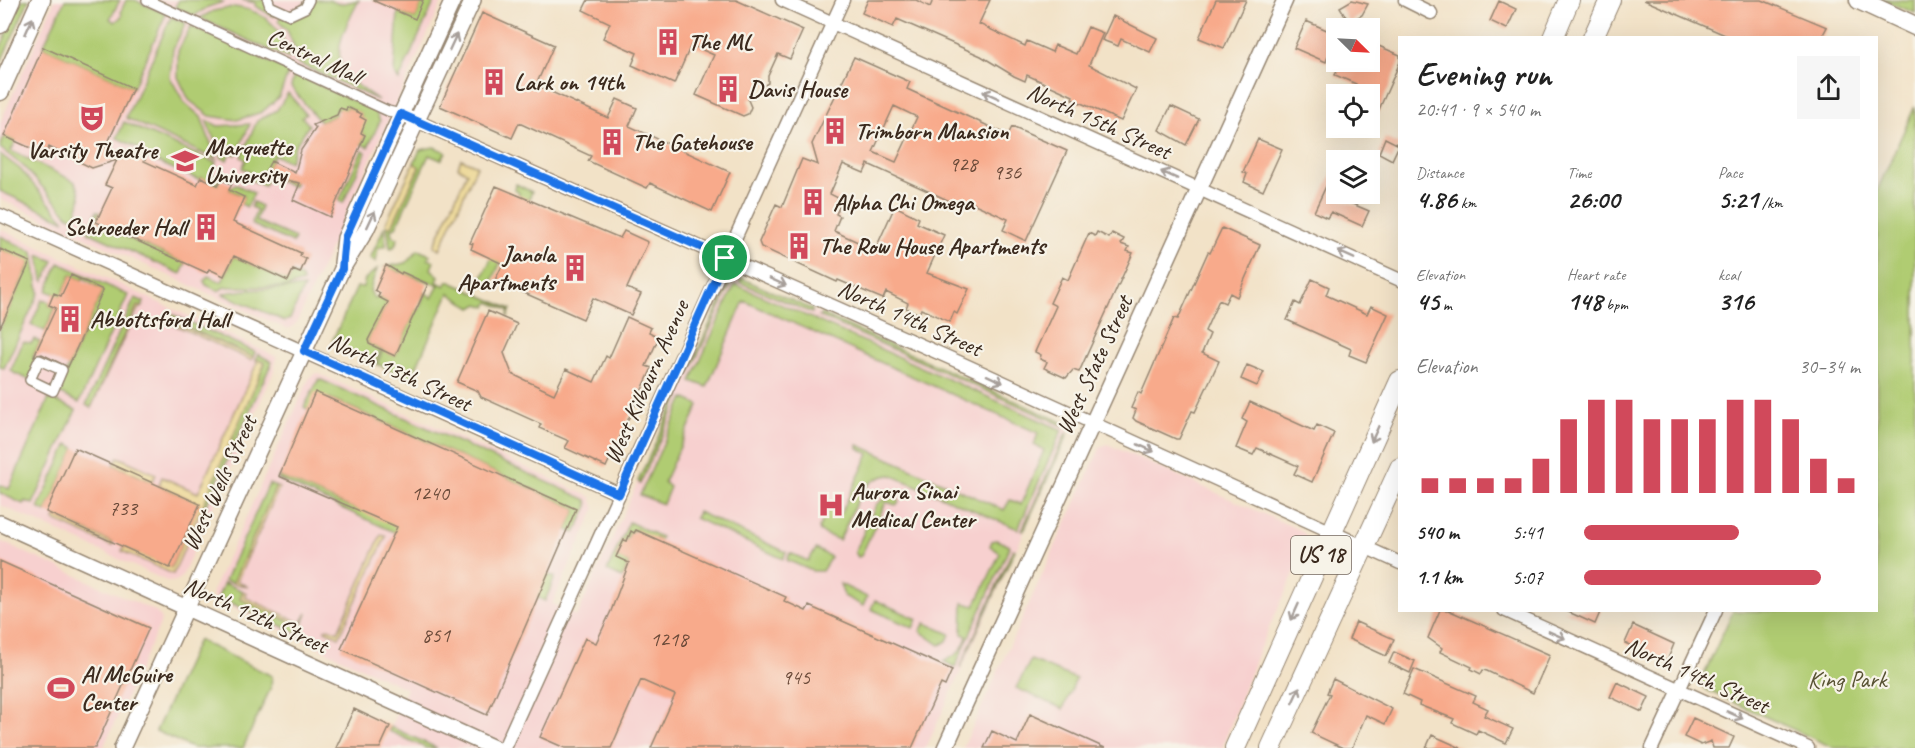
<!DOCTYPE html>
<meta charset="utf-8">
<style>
body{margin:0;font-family:Caveat,sans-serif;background:#f6f6f6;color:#222;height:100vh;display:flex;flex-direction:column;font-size:22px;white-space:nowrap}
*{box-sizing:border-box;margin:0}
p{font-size:20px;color:#767676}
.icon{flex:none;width:33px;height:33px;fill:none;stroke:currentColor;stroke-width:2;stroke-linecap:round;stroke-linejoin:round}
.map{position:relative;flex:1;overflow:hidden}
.side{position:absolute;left:1398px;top:36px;width:480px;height:576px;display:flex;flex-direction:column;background:#fff;border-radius:0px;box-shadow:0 6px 24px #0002}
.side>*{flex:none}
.needle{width:39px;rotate:114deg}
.tools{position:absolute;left:1326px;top:18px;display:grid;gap:12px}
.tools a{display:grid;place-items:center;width:54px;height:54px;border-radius:0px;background:#fff;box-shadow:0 6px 24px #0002;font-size:30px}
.pin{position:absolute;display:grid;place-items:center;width:51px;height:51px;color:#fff;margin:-26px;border:3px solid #fff;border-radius:50%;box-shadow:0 2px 6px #0007}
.round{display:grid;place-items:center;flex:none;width:63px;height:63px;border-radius:0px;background:#f6f6f6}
.summary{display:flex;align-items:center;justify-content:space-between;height:102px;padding:0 18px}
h1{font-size:33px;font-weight:600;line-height:45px}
.metrics{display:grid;grid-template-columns:repeat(3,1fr);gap:9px;height:102px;padding:6px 18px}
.metrics div{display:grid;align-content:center}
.metrics b{font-size:26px;font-weight:600}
.metrics small{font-size:16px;font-weight:400}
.metrics p{font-size:16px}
.chart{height:168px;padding:12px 18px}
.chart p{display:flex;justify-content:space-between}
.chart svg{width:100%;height:108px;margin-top:6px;stroke:#d1495b;stroke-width:6}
ul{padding:0 18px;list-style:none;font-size:20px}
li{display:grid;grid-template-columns:96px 72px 1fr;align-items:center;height:45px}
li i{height:15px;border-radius:8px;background:#d1495b}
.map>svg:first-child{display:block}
.built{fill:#f7d0cf}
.green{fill:#b0cc72;stroke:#767b48;stroke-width:1.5}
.sand{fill:#eeda9e;stroke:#94825e;stroke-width:1.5}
.building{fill:#f8aa8b;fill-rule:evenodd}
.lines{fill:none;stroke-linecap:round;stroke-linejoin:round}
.pedestrian-casing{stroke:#968672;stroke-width:12}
.minor-casing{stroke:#968672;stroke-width:15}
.tertiary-casing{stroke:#968672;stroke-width:18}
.secondary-casing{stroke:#968672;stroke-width:21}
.primary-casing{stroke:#968672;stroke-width:22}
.pedestrian{stroke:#fff;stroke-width:9}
.minor{stroke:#fff;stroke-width:12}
.tertiary{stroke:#fff;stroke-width:15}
.secondary{stroke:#fff;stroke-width:18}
.primary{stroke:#fff;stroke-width:20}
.oneway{stroke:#a79f9a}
.route-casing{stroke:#fff;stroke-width:12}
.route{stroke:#1a73e8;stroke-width:8}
.labels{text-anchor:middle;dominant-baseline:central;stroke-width:4.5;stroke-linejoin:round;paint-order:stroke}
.number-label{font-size:21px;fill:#6a4a39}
.shield{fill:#f7f3e8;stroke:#73665b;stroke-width:1.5}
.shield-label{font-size:22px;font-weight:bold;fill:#3b2a1e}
.poi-label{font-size:24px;font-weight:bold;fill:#3b2a1e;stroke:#f7f3e8;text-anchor:start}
.street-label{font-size:24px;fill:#3b2a1e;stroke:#f7f3e8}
.park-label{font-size:24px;fill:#585233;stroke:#f7f3e8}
</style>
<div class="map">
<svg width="1915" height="748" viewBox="0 0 1915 748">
<rect width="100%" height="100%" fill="#f7f3e8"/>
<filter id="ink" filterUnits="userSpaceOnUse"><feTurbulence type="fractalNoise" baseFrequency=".0167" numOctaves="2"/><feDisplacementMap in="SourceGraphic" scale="12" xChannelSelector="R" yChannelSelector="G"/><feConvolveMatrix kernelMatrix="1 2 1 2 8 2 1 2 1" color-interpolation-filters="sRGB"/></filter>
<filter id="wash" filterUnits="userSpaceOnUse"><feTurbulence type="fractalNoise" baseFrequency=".008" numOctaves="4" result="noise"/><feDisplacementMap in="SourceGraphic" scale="24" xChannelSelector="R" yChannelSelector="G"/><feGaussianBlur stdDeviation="1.35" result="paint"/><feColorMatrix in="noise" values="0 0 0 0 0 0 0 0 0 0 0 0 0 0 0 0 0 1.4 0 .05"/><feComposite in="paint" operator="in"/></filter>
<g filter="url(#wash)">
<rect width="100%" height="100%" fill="#f2e2c7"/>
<!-- built -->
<path class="built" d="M55,0H443L297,322L291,328H285L0,199V123Z
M0,229L277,357L273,373L182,576L176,581L169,582L0,505Z
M736,276L1067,425L1069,433L926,748H381L407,689L213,598L212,592L310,377L317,373L591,497L595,509L552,604L577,616L728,282Z
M1107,444L1302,531L1307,537L1305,550L1258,652L1222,748H963L1100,448Z
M0,541L155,611L161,617L160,624L103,748H0Z"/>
<!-- green -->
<path class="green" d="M22,0H29L0,64V49Z
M65,0H120L110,19L115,22L122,16L121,11L126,0H135L166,14L133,88L43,47Z
M179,0H218L223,2L208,7L194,16L175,7Z
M242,0H268L277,9L274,17L255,6L256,3Z
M309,0H329L339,4L359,0C346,26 326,57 352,81C360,88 372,95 378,100L295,62L296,52L287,30L278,21L283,11L291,15Z
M423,0H435L399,80L394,73L398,12L415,19Z
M460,0H465L434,68L429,66Z
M1882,0H1915V13Z
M234,7C266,10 286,32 289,59L200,18L213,11Z
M171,17L186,23L173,49L170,77L184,102L201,117L217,160L126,118Z
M191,26L289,71L279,97L262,112L237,120L210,116L189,100L178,77V51Z
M294,73L375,111L380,121L368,147L361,144L365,135L361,133V114L347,107L346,110L337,109L334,116L320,122L291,87Z
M288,93L306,114L302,117L309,125L295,146L290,162L274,155L266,171L275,178L295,183L293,187L269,176L264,186L247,178L250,171L242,168L246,160L241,157L257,121L277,110Z
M1915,106V748H1834L1709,691L1701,686V681L1733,611L1876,610L1877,191Z
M206,120L218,126L250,124L236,155L230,152L227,160L222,158Z
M124,122L216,163L211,174L219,177L218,185L201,177L199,180L139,154L140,149L117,138Z
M4,136L16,141L11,151L74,181C84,194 80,205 74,218L69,216L23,166L0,148Z
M434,147L446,152L441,160L429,155L396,227L391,229L392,235L398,239L394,247L390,248L387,226H392L419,168L414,163L420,150Z
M362,150L366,152L343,203L339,201Z
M0,154L20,169L65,221L0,191Z
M235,184L254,193L247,207L241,204L244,196L229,190Z
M516,184L532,192L489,288L481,280L519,199V193L515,189Z
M253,202L261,206L256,221L295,238L293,243L251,224L257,210L251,207Z
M97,211L100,212L96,222L101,226L186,263L181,274L88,232Z
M384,228L386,246L378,248L376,262L370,259Z
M0,236L33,252L39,293L4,368L0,367V328L30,263L0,249Z
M418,250L430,255L428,259L434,261L431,269L439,276L437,282L445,286L448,281L511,309L508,317L509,310L489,302L487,307L479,304L472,308L449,293L411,379L377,364L383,350L395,356L416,310H419L425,292L432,298L439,285L385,267L406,263Z
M39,255L54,261L44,281L43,280Z
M234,256L288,281L292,273L302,278L303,282L287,287H225L218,291L206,285L204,281L208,276L222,282Z
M59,263L128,295L79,403L57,392L61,389L66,372L103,290L84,278L82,280L71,275L61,296L47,291Z
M377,269L370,290L374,299L378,297L388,302L368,340L369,344L381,350L375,363L332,342L357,287H363L365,279Z
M741,278L812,309V313L739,282Z
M729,283L731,284L689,374L687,373Z
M735,284L1062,430L1018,529L891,475C858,477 853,516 839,540L820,532L819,528L828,510L841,513L869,454L858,448V445L1004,510L1010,500L1021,504L1044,450L1034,445L1038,433L744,301L707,387L691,381Z
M304,287L290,319L285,321L223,294C232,288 288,290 304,287Z
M135,298L144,302L142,307L137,306L91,408L86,405Z
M42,300L50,302L49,305L55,308L45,331L31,325Z
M171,314L255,352L253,357L169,319Z
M822,314L1062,422L1064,426L819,316Z
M34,339L40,342L33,357L39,360L30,380L14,373L11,370L23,342L32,343Z
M258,354L272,362L206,506L201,504L265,364L256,359Z
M319,379L587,500L588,506L575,533L567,530L576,509L330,398L307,409L304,407Z
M677,396H680L640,484L638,481Z
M49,398L76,410L33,504L25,501L23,504L0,493V485L9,489Z
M684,398L699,405L664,482L670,487L663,504L640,495Z
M1066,433L1068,434L1024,530H1022Z
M68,444L75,448L46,512L38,508Z
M279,476L345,505L555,577L545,601L278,479Z
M269,484L276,487L233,583L225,580Z
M886,497L897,498L899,502L896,505L886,502L861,556L858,557L855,552L876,505Z
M698,512L786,552L783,559L695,518Z
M629,522L661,537L659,541L656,538L654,541L636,530L631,531L616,557L629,563L622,578L607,571Z
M996,540L1010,546L955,667L943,661C956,656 963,651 967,636L962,634L963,603L975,606L1000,553L990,546L992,541Z
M816,549L831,557L822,571H812L787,560L790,553L808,561Z
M1013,549L1015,550L960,668Z
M224,583L243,591L240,598L300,626L307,613L299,634L218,597Z
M840,584L867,597L863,606L844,596Z
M875,600L917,619L913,628L871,609Z
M925,623L950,634L947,641L940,645L920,631Z
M198,640L272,676L271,687L243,748H192L156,731Z
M1031,660L1076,679L1063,709L1016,688Z
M391,727L437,748H426L389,731Z"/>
<!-- sand -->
<path class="sand" d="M461,159L477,166L440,249L434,246L467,173L458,167Z
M414,163L419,167L392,226H387L386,223Z
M137,306L142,307L138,309L91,408Z
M169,320L253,357L251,360L170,323Z
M256,359L265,363L173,574L122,551L124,547L171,568L199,504L159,485L162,477L198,493L257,363Z
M118,457L156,474L152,482L114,465Z
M276,487L279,488L237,581L248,587L233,583Z
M55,516L113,543L112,546L54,520Z
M381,535L386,536L339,637L325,630L328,628L338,632Z
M243,591L246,593L244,597L301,623L300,626L240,599Z"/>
<g id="blocks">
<!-- building -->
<path class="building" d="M372,0H423L415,19Z
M588,0H736L803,30L790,59L778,54L768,76V83L760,88L755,97L748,100L751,107L748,114L743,116L696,95L714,55L691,45L674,84L632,65L637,53L603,38L610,23L583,10Z
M868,0H916L930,7L933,0H990L979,24L1025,46L1027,41L1052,52L1055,45L1076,54L1088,27L1103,33L1089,65L1136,89L1121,121L1072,99L1073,96L1027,75L1025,81L1014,76L981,56L897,19L893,27L862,13Z
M1216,0H1246L1224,48L1199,38Z
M1352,0L1368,4L1362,15L1349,22L1340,7Z
M1644,0H1762L1827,27L1821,38H1732Z
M1499,1L1516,9L1507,29L1490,21Z
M482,13L554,45L536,85L608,118L617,99L637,108L629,126L730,172L712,212L650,183L647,188L588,161L591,156L519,123L512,138L440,106Z
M1113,16L1157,38L1150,52L1121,39L1118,46L1102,40Z
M1306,21L1336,34L1326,62L1294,48Z
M1374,44L1400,55V62L1370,130V94H1352L1356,84L1335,75L1342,62H1370Z
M43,47L133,88L106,147L128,157L130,152L145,159L144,161L197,185L201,177L218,185L221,180L232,184L229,190L244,197L233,222L301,253L300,256L306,259L300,273L293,270L288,281L234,256L224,276L209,269L207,273L96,222L112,188L105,185L117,160L92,168L49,147L46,155L4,136Z
M854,57L910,82L907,89L1008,135L1012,127L1067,151L1026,241L1003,230L1008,219L966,200L963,207L868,164L864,173L843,164L830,194L842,200L836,214L840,216L834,231L875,250L895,206L919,218L917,223L944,235L927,273L969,289L957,314L954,312L950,322L921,309L919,314L906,308L908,303L886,292L883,299L838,280L837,282L761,247L759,242L776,204L782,207L802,159L818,165L812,144ZM894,106L917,117L896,162L873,152Z
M1171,106L1199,119L1186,145L1159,130Z
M347,107L362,114L360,117L366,120L361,133L365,135L330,217L293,200L300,183L279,179L265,172L271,161L295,173L301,150L316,128L313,125L337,115L340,108L346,110Z
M1385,138L1399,145L1392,160L1379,153Z
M1258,139L1282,149L1263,191L1244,182L1247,174L1243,172Z
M1336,165V197L1369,211L1362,226L1331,212L1327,218L1314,212Z
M496,186L620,238L624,231L648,242L627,288L641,294L631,315L593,298L583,319L495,280L503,264L471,249L473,244L470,243Z
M1222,228L1260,245L1237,297L1230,293L1225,303L1219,300L1205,331L1210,334L1202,353L1219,361L1195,412L1192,411L1179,439H1176L1136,421L1133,418L1136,410L1131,408L1138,392L1141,394L1174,318L1178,319L1208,252L1210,253Z
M1097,232L1109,238L1112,233L1124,239L1121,244L1129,247L1127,251L1133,253L1079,372L1073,370L1066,378L1044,368L1047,362L1040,359L1041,355L1035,352L1056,306L1050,303L1062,277L1068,280L1089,233L1095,236Z
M0,249L30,262L0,328Z
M386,265L401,274L402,272L428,284L395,356L369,344L368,340L388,302L378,297L380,293L375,290Z
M71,275L103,290L68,367L42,354L34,356L56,308L49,305L54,293L61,296Z
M1312,279L1329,287L1326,295L1367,314L1371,306L1388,314L1366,362L1349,355L1351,349L1287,320L1295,302L1300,305Z
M488,311L517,324L504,353L512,374L554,394L566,369L594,382L606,356L609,358L627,317L651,328L649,332L659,337L646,366L652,368L606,467L565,448L569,441L539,428L541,424L481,397L478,391L457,382Z
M1247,365L1264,372L1257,386L1241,379Z
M315,392L576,509L487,715L341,649L397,527L279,476Z
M1250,402L1314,431L1317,425L1334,433L1312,482L1294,474L1298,466L1257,448L1253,455L1236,448L1247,422L1242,419Z
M75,448L200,504L170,568L46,512Z
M636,530L786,597L784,601L806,611L809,606L952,670L945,686L941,684L912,748H651L675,695L641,680L611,748H565L540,737L585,638L596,643L611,611L629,563L616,557L624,540L627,541L631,531L634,533Z
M0,561L149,628L95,748H0Z
M1440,610H1448L1550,655L1533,693L1487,671L1483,670L1481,674L1471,669L1472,667L1440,652L1442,648L1428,638Z
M1564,610H1601L1595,624Z
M1356,622L1394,639L1386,656L1349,639Z
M1633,625L1674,644L1667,661L1625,643Z
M1394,652L1415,661L1410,673L1389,663Z
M1414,669L1476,696L1473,702L1488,709L1484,716L1513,729L1506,743L1478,730L1476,734L1452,723L1454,719L1419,705L1420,702L1403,694Z
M1333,679L1392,709L1385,724L1366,715L1352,748H1343L1311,733L1330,694L1327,693Z
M1617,682L1649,697L1642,712L1610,697Z
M354,709L390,726L380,748H336Z
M1030,714L1105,748H984L992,731L1017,743Z
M1693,718L1734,737L1729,748H1713L1711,741L1701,745L1684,737Z
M1432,735L1461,748H1426Z"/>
</g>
</g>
<g filter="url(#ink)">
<use href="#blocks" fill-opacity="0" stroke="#968672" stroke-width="1.5"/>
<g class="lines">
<defs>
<path id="pedestrian" d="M147,0L388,111L401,114
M268,0L270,6L290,15L305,8L309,0
M39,360L62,370L53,391L30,380Z"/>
<path id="minor" d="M782,0L1400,280
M1405,0L1431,13
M401,114L961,363L1400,563
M0,215L619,494
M1504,610L1808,748
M504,748L843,0
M1652,748L1716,610"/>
<path id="tertiary" d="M342,263L345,238L453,0
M0,523L494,748
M122,748L342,269L366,230L473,0
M945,748L1285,0"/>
<path id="secondary" d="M1859,0L1915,26
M0,24L11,0
M0,91L41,0"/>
<path id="primary" d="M1553,38L1569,0
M1593,38L1610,0
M1235,748L1400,381
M1271,748L1400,468"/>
</defs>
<!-- pedestrian casing -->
<use href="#pedestrian" class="pedestrian-casing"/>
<!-- minor casing -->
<use href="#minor" class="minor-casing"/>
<!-- tertiary casing -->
<use href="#tertiary" class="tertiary-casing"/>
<!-- secondary casing -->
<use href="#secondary" class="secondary-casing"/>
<!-- primary casing -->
<use href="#primary" class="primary-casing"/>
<!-- pedestrian -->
<use href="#pedestrian" class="pedestrian"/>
<!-- minor -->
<use href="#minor" class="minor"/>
<!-- tertiary -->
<use href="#tertiary" class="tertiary"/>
<!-- secondary -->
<use href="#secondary" class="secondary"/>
<!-- primary -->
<use href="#primary" class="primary"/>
</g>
<!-- one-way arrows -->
<defs><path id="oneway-shaft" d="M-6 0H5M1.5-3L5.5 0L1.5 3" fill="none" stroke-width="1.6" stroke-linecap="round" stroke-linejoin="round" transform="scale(1.5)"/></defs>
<g class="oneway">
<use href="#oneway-shaft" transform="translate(29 26) rotate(-66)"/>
<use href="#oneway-shaft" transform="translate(453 42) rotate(-65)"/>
<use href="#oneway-shaft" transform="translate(991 95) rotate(-156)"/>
<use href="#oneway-shaft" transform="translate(1169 175) rotate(-156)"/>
<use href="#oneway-shaft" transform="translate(371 219) rotate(-65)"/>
<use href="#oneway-shaft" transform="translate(1346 255) rotate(-156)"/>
<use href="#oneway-shaft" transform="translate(778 282) rotate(24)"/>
<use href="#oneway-shaft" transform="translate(995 379) rotate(25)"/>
<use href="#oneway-shaft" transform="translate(1375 434) rotate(114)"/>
<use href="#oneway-shaft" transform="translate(1146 448) rotate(24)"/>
<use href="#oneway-shaft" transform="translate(1295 612) rotate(114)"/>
<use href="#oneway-shaft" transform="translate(1557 635) rotate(24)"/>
<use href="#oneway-shaft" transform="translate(1296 695) rotate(-65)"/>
<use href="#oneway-shaft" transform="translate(1735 715) rotate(24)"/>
</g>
</g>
<g class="lines" filter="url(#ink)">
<defs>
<path id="route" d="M401,114L725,258L619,494L304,351L342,269L345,238Z"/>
</defs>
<!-- route casing -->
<use href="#route" class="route-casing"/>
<!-- route -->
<use href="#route" class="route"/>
</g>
<!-- icons -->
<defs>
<symbol id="building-bare" viewBox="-9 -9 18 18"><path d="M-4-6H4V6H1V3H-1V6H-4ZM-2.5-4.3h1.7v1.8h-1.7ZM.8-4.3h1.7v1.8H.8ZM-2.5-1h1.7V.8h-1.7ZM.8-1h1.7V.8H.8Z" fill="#d1495b" stroke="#f7f3e8" stroke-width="2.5" paint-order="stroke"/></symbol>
<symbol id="theatre-bare" viewBox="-9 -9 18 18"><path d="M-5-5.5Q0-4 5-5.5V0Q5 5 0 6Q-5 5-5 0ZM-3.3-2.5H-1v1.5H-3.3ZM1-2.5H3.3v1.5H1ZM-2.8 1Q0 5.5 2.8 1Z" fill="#d1495b" stroke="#f7f3e8" stroke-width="2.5" paint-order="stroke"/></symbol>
<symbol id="university-bare" viewBox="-9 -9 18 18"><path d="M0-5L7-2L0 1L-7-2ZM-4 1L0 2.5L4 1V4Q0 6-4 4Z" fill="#d1495b" stroke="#f7f3e8" stroke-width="2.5" paint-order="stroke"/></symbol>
<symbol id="hospital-bare" viewBox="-9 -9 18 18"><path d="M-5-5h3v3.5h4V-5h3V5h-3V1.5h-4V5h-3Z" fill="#d1495b" stroke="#f7f3e8" stroke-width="2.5" paint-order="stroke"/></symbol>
<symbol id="stadium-bare" viewBox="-9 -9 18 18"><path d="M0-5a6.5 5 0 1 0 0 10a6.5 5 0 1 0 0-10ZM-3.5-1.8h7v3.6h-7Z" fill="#d1495b" stroke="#f7f3e8" stroke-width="2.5" paint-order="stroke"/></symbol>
</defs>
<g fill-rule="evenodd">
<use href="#building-bare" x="649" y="23" width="38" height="38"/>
<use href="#building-bare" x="475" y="63" width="38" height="38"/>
<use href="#building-bare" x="709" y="70" width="38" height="38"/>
<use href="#theatre-bare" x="73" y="99" width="38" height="38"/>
<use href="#building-bare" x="816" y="112" width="38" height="38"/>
<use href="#building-bare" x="593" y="123" width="38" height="38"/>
<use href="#university-bare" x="166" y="142" width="38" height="38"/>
<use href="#building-bare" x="794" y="183" width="38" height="38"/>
<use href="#building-bare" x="187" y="208" width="38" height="38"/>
<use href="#building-bare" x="780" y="227" width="38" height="38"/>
<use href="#building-bare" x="556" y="249" width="38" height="38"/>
<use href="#building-bare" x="51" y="300" width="38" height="38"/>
<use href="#hospital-bare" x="812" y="486" width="38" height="38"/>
<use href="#stadium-bare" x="42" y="669" width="38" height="38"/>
</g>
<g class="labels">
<!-- number labels -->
<g class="number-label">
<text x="963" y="164">928</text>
<text x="1007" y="172">936</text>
<text x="430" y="493">1240</text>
<text x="123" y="508">733</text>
<text x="436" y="635">851</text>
<text x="669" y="639">1218</text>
<text x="796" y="677">945</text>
</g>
<!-- shield labels -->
<rect class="shield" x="1291" y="536" width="60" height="38" rx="4.5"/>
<g class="shield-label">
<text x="1321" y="555">US 18</text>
</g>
<!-- poi labels -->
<g class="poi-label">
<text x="688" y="42">The ML</text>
<text x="514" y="82">Lark on 14th</text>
<text x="748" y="89">Davis House</text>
<text x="855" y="131">Trimborn Mansion</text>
<text x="632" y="142">The Gatehouse</text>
<text x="205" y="147">Marquette<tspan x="205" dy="28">University</tspan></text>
<text x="92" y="150" text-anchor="middle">Varsity Theatre</text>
<text x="833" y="202">Alpha Chi Omega</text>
<text x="186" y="227" text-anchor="end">Schroeder Hall</text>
<text x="819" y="246">The Row House Apartments</text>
<text x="555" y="254" text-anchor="end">Janola<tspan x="555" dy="28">Apartments</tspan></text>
<text x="90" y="319">Abbottsford Hall</text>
<text x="851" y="491">Aurora Sinai<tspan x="851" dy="28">Medical Center</tspan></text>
<text x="81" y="674">Al McGuire<tspan x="81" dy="28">Center</tspan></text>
</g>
<!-- street labels -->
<g class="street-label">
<text transform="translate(315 56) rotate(25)">Central Mall</text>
<text transform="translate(1099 121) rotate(24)">North 15th Street</text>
<text transform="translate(910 318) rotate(24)">North 14th Street</text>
<text transform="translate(1094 365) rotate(-65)">West State Street</text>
<text transform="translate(400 372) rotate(25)">North 13th Street</text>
<text transform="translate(646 382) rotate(-66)">West Kilbourn Avenue</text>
<text transform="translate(219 483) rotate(-65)">West Wells Street</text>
<text transform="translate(256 615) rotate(24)">North 12th Street</text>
<text transform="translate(1697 675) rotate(24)">North 14th Street</text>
</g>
<!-- park labels -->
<g class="park-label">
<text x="1847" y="679">King Park</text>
</g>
</g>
</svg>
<div class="tools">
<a><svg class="needle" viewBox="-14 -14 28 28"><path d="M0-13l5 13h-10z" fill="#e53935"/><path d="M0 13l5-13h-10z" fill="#767676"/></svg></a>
<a><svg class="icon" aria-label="locate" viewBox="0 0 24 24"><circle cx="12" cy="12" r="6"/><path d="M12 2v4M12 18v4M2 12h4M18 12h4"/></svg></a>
<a><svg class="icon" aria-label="layers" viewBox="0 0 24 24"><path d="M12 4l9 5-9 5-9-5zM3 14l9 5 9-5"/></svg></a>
</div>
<div class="pin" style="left:725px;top:258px;background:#1e9e55"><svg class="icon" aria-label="arrive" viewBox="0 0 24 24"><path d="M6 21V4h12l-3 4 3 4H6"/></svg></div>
<section class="side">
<div class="summary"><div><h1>Evening run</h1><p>20:41 · 9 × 540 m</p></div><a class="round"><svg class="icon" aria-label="share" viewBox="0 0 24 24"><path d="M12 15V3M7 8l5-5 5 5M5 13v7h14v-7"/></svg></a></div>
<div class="metrics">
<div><p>Distance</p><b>4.86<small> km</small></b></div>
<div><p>Time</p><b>26:00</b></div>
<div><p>Pace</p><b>5:21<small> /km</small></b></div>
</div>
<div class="metrics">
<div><p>Elevation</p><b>45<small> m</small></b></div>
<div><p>Heart rate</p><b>148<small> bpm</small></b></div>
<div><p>kcal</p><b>316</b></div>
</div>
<div class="chart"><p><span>Elevation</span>30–34 m</p>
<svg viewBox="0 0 160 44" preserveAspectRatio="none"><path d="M5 44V38M15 44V38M25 44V38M35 44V38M45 44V30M55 44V14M65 44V6M75 44V6M85 44V14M95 44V14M105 44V14M115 44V6M125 44V6M135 44V14M145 44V30M155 44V38"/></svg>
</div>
<ul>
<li><b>540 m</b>5:41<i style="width:56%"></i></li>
<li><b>1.1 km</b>5:07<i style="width:86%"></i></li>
</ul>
</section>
</div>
